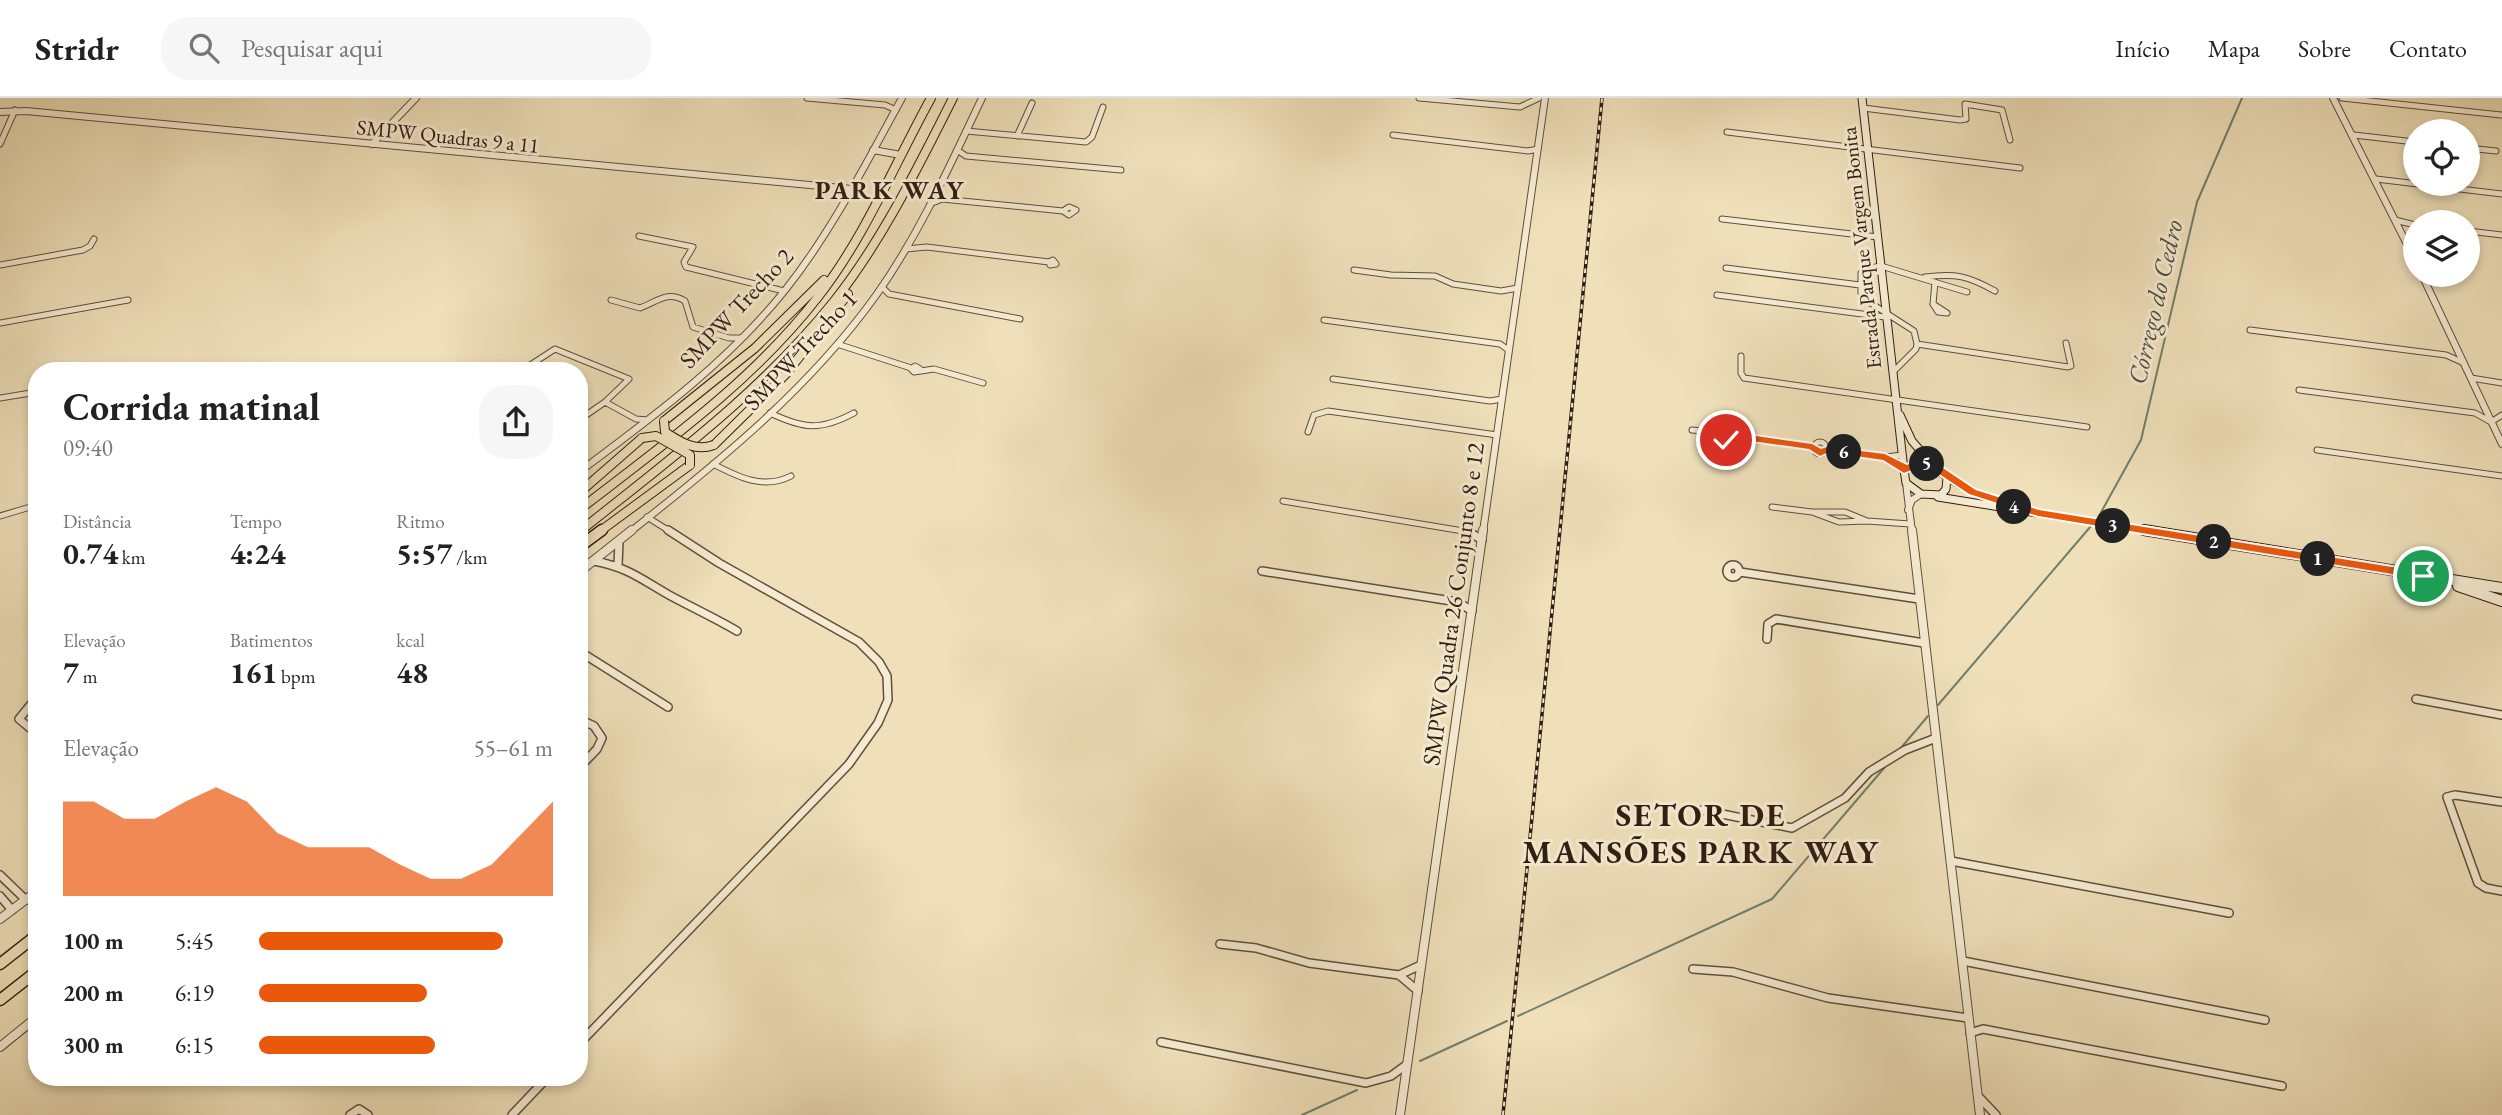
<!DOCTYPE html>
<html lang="pt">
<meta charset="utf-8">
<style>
body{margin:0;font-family:"EB Garamond",serif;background:#f6f6f6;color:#222;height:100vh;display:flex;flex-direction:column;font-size:26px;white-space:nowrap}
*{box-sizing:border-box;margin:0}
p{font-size:23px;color:#767676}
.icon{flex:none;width:38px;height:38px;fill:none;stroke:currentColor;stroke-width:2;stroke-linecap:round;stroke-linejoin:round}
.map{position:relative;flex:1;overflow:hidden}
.details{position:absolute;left:28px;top:264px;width:560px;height:724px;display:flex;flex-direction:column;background:#fff;border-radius:28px;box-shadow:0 4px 10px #0003}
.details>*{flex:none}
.tools{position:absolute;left:2403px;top:21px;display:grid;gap:14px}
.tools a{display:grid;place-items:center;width:77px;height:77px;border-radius:50%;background:#fff;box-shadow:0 4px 10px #0003;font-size:35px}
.pin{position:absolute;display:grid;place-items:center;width:60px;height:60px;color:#fff;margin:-30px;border:4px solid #fff;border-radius:50%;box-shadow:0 2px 7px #0007}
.km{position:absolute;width:35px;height:35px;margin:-18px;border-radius:50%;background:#222;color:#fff;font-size:19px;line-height:35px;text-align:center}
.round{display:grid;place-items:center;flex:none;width:74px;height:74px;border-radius:28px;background:#f6f6f6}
.summary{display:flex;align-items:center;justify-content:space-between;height:119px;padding:0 35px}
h1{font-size:38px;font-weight:700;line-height:52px}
.metrics{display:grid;grid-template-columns:repeat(3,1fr);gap:10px;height:119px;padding:7px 35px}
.metrics div{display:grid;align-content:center}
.metrics b{font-size:30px;font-weight:700}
.metrics small{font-size:19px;font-weight:400}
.metrics p{font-size:19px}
.chart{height:196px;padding:14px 35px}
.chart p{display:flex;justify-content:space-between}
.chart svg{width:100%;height:126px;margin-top:7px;fill:#ea580c;opacity:.7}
ul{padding:0 35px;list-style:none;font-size:23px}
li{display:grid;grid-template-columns:112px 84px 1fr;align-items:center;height:52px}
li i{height:18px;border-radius:9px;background:#ea580c}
header{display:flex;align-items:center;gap:42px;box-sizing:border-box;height:98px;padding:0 35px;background:#fff;border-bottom:2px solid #e0e0e0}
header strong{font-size:33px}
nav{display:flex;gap:38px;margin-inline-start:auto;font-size:24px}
.search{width:490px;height:63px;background:#f6f6f6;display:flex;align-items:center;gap:18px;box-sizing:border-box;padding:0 24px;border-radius:28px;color:#767676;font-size:26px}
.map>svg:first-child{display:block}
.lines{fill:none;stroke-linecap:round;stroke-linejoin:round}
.stream{stroke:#707e6d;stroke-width:2}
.minor-far1-casing{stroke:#604e3b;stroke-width:7}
.minor-casing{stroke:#604e3b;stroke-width:10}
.tertiary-far1-casing{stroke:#604e3b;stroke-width:8}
.tertiary-casing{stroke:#604e3b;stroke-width:10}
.secondary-far1-casing{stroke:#301d11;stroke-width:9}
.secondary-casing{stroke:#301d11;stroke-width:12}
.trunk-far1-casing{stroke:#301d11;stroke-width:10}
.trunk-casing{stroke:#301d11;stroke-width:13}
.minor-far1{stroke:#f5ebd2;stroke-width:5}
.minor{stroke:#f5ebd2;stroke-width:7}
.tertiary-far1{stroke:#f5ebd2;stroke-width:6}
.tertiary{stroke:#f5ebd2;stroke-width:8}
.secondary-far1{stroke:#f5ebd2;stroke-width:7}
.secondary{stroke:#f5ebd2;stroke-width:10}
.trunk-far1{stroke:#efe0ba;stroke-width:8}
.trunk{stroke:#efe0ba;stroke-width:10}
.rail-casing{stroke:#301d11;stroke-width:3.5}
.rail{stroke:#f5ebd2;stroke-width:2;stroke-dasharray:4.5;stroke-linecap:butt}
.trunk-bridge-casing{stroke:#301d11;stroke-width:10;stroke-linecap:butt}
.trunk-bridge{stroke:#efe0ba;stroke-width:8}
.route{fill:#ea580c;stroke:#fff;stroke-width:2}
.labels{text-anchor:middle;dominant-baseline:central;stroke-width:6;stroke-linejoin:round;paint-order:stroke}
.far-street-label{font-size:21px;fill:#301d11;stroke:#f5ebd2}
.street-label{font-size:24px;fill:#301d11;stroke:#f5ebd2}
.far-district-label{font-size:26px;font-weight:bold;letter-spacing:2px;fill:#301d11;stroke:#f5ebd2}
.water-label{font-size:26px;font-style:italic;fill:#504d3f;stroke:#f5ebd2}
.district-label{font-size:32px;font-weight:bold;letter-spacing:2px;fill:#301d11;stroke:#f5ebd2}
</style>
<header>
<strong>Stridr</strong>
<div class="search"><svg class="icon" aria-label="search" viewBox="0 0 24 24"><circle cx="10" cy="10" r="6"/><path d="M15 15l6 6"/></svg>Pesquisar aqui</div>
<nav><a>Início</a><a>Mapa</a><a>Sobre</a><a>Contato</a></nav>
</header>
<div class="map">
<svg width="2502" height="1017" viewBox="0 0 2502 1017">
<rect width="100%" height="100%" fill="#efe0ba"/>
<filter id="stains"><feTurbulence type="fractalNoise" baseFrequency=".00286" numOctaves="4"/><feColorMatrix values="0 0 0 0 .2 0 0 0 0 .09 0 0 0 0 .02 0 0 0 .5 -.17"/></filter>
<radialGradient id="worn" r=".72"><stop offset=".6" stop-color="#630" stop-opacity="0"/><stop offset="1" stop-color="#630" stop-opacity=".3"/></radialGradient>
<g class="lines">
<!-- stream -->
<path class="stream" d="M2099,418L2141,342L2197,104L2242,0
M1938,607L2091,428
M1900,651L1928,618
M1518,918L1772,801L1885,669
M1420,963L1507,923
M1302,1017L1357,992"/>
<defs>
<path id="minor-far1" d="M807,0L885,7L896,12
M1419,0L1520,9L1539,0
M2342,0L2501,17
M1863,10L1960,22L1966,21L1965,6L2002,12L2010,42
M966,33L1086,44L1092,39L1103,9
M1727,34L2020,70
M1393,37L1528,53L1538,51
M2354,37L2415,44
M1017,38L1032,5
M0,46L15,12
M2468,50L2496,53
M957,52L966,58L1121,72
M2376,81L2502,96
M930,106L942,101L1063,113
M1069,109L1076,112L1069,117L1063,113Z
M1722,121L1878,139
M2395,122L2415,127
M2468,133L2502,137
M639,138L693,149L684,164L686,169L784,193
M906,151L927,149L1049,164
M1053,162L1056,166L1050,167L1049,164Z
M0,167L83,152L90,148L94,141
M1726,170L1860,187
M1354,172L1391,177L1435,178L1453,186L1501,193L1518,190
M1925,179C1956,175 1968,178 1995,193
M882,189L889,196L1020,221
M1967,194L1881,168L1865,171L1861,175V195L1866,202L1914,233L1917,246L2068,269L2071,268L2066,245
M1717,197L1885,219
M611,202L640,210C657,204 667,192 685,203L693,229L729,240H742
M1933,206L1947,215L1938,214Z
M1933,206L1935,184
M1324,222L1500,246L1507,251
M0,225L128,202
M2250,232L2446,257L2464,265
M837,246L911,270
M1741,258V275L1744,280L2087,329
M920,271L915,268L911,271L914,274L934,271L983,285
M521,273L555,251L629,281L605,304L579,322
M1893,274L1916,251L1917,246
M2471,280L2502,285
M1333,281L1490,303L1502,301
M2299,292L2475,315L2491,324L2502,317
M0,300L37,294
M605,304L636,321L648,322
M770,315C804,331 820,333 854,315
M1722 337a6 6 0 1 1 12 0a6 6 0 1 1-12 0Z
M1692,332L1721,335
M1308,334L1314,317L1328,313L1497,337
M1736,338L1812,349
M1814 350a6 6 0 1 1 12 0a6 6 0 1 1-12 0Z
M1827,351L1886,359L1902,357
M2317,352L2502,378
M713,366C738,379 764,392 791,378
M1283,403L1469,434
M1772,409L1812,414H1845L1867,423L1910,426
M1812,414L1839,424L1867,423
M0,418L37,407
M647,419L671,434"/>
<path id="minor" d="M1466,432L1482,442
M594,463C627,469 641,481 669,497C691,509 715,520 737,533
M1727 473a6 6 0 1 1 12 0a6 6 0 1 1-12 0Z
M618,467L619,444
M1262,473L1458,504L1472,513
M1740,474L1919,501
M1767,541L1768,526L1776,521L1924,545
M579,553L668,609
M37,599L19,621L37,636
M2416,601L2502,617
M579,621L594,628L602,640L597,651L579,670
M2502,704L2455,697L2447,699L2478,785L2486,790L2502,793
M1702,712L1792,730L1845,700L1869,674L1905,652L1936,640
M1951,763L2229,815
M0,777L26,802
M0,798L12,812
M1220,846L1256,850L1309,865L1399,877L1418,893
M1963,863L2265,922
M1693,871L1733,874L1828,900L1968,920
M1399,877L1421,867
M1970,935L1983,931L2282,988
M1161,944L1366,985L1391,978L1406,967
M579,946L849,666L878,625L888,602L887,578L879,564L859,544L719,465L668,432
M1978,998L1996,1017
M350,1017L359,1011L368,1017
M512,1017L547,980"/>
<path id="tertiary-far1" d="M2333,0L2415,162
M0,14L26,13L852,91
M372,46L416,0
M873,52L901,57
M2422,177L2502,346
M579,374C653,319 728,264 786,191C832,133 866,65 902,0
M1906,385L1912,434
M1908,412L1912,402L1921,396
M630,434C720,363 810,290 877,196C920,135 950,67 982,0
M1483,434L1545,0"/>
<path id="tertiary" d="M1912,432L1980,1017
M579,474L632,432
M0,821L37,793
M0,949L37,919
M1400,1017L1483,432"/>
<path id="secondary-far1" d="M1862,0L1904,372
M1900,317L1912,343L1933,367
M1918,366L1933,367L1947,379L1946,391L1941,397L1921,396L1906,385L1904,372Z
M1947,379L1972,394L2006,407
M1938,399L2155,434"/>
<path id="secondary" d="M2144,432L2502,490
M2458,488L2502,503"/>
<path id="trunk-far1" d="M664,323L755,250L824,182
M714,347L786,276L848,196
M579,395L642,340
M579,412C663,347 752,284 818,199C865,139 894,67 931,0
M579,434C669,362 763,293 835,202C883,141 918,69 953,0
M599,434L690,367"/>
<path id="trunk" d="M579,434L581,432
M579,449L602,432
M0,866L37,837
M0,902L37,873"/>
</defs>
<!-- minor-far1 casing -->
<use href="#minor-far1" class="minor-far1-casing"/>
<!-- minor casing -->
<use href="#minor" class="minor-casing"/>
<!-- tertiary-far1 casing -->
<use href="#tertiary-far1" class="tertiary-far1-casing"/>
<!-- tertiary casing -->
<use href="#tertiary" class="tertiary-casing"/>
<!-- secondary-far1 casing -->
<use href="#secondary-far1" class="secondary-far1-casing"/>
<!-- secondary casing -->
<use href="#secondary" class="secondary-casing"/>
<!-- trunk-far1 casing -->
<use href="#trunk-far1" class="trunk-far1-casing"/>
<!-- trunk casing -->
<use href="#trunk" class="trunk-casing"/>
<!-- minor-far1 -->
<use href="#minor-far1" class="minor-far1"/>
<!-- minor -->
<use href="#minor" class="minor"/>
<!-- tertiary-far1 -->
<use href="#tertiary-far1" class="tertiary-far1"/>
<!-- tertiary -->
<use href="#tertiary" class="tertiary"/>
<!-- secondary-far1 -->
<use href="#secondary-far1" class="secondary-far1"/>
<!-- secondary -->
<use href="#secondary" class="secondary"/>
<!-- trunk-far1 -->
<use href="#trunk-far1" class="trunk-far1"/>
<!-- trunk -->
<use href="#trunk" class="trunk"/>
<defs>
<path id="rail" d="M1503,1017L1602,0"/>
</defs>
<!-- rail casing -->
<use href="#rail" class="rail-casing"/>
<!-- rail -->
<use href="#rail" class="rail"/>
<defs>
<path id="trunk-bridge" d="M664,323L665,334C681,344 695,354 714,347
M642,340L656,338L690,357V367"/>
</defs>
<!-- trunk-bridge casing -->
<use href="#trunk-bridge" class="trunk-bridge-casing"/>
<!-- trunk-bridge -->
<use href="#trunk-bridge" class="trunk-bridge"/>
</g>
<!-- route -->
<path class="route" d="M1735,334L1812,345L1821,350L1827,348L1885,355L1907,366L1918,362L1937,365L1976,391L2039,411L2423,473L2428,478L2423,482L2038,419L1969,397L1930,371L1919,370L1904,376L1883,363L1829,355L1820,359L1809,352L1738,342L1732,346L1723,344V339Z"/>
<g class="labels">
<!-- far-street labels -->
<g class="far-street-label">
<text transform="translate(448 38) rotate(6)">SMPW Quadras 9 a 11</text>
<text transform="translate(1861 150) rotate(-96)">Estrada Parque Vargem Bonita</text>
</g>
<!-- street labels -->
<g class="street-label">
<text transform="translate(736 210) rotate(-47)">SMPW Trecho 2</text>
<text transform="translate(800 252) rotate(-47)">SMPW Trecho 1</text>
<text transform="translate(1453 506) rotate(-82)">SMPW Quadra 26 Conjunto 8 e 12</text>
</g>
<!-- far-district labels -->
<g class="far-district-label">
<text x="890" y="92">PARK WAY</text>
</g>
<!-- water labels -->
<g class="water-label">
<text transform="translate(2155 204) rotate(-77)">Córrego do Cedro</text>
</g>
<!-- district labels -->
<g class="district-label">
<text x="1701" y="717">SETOR DE<tspan x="1701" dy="37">MANSÕES PARK WAY</tspan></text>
</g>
</g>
<rect width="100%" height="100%" filter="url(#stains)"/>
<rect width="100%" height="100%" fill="url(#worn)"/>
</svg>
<div class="tools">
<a><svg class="icon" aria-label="locate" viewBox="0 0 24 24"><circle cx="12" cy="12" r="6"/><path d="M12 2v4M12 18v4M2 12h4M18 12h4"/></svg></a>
<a><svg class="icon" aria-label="layers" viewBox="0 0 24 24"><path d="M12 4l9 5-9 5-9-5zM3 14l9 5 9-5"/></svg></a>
</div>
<div class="pin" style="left:2423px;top:478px;background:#1e9e55"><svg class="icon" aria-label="arrive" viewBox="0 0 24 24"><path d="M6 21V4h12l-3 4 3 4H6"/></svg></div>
<div class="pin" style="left:1726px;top:342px;background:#d93025"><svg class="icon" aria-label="check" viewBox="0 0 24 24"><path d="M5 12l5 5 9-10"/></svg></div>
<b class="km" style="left:2318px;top:461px">1</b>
<b class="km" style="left:2214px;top:444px">2</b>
<b class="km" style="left:2113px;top:428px">3</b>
<b class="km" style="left:2014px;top:409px">4</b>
<b class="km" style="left:1927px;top:366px">5</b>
<b class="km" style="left:1844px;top:354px">6</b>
<section class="details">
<div class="summary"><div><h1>Corrida matinal</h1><p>09:40</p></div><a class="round"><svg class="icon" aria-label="share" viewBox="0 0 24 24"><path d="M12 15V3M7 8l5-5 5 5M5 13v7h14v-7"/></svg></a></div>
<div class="metrics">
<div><p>Distância</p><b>0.74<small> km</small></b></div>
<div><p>Tempo</p><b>4:24</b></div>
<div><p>Ritmo</p><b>5:57<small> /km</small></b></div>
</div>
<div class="metrics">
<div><p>Elevação</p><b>7<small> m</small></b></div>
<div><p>Batimentos</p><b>161<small> bpm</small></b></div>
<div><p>kcal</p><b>48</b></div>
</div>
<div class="chart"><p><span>Elevação</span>55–61 m</p>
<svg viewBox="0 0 160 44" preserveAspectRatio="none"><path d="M0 44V11L10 11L20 17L30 17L40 11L50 6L60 11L70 22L80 27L90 27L100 27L110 33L120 38L130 38L140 33L150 22L160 11V44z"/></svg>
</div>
<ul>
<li><b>100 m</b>5:45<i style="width:83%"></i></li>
<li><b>200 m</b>6:19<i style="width:57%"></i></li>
<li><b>300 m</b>6:15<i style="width:60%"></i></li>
</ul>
</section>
</div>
